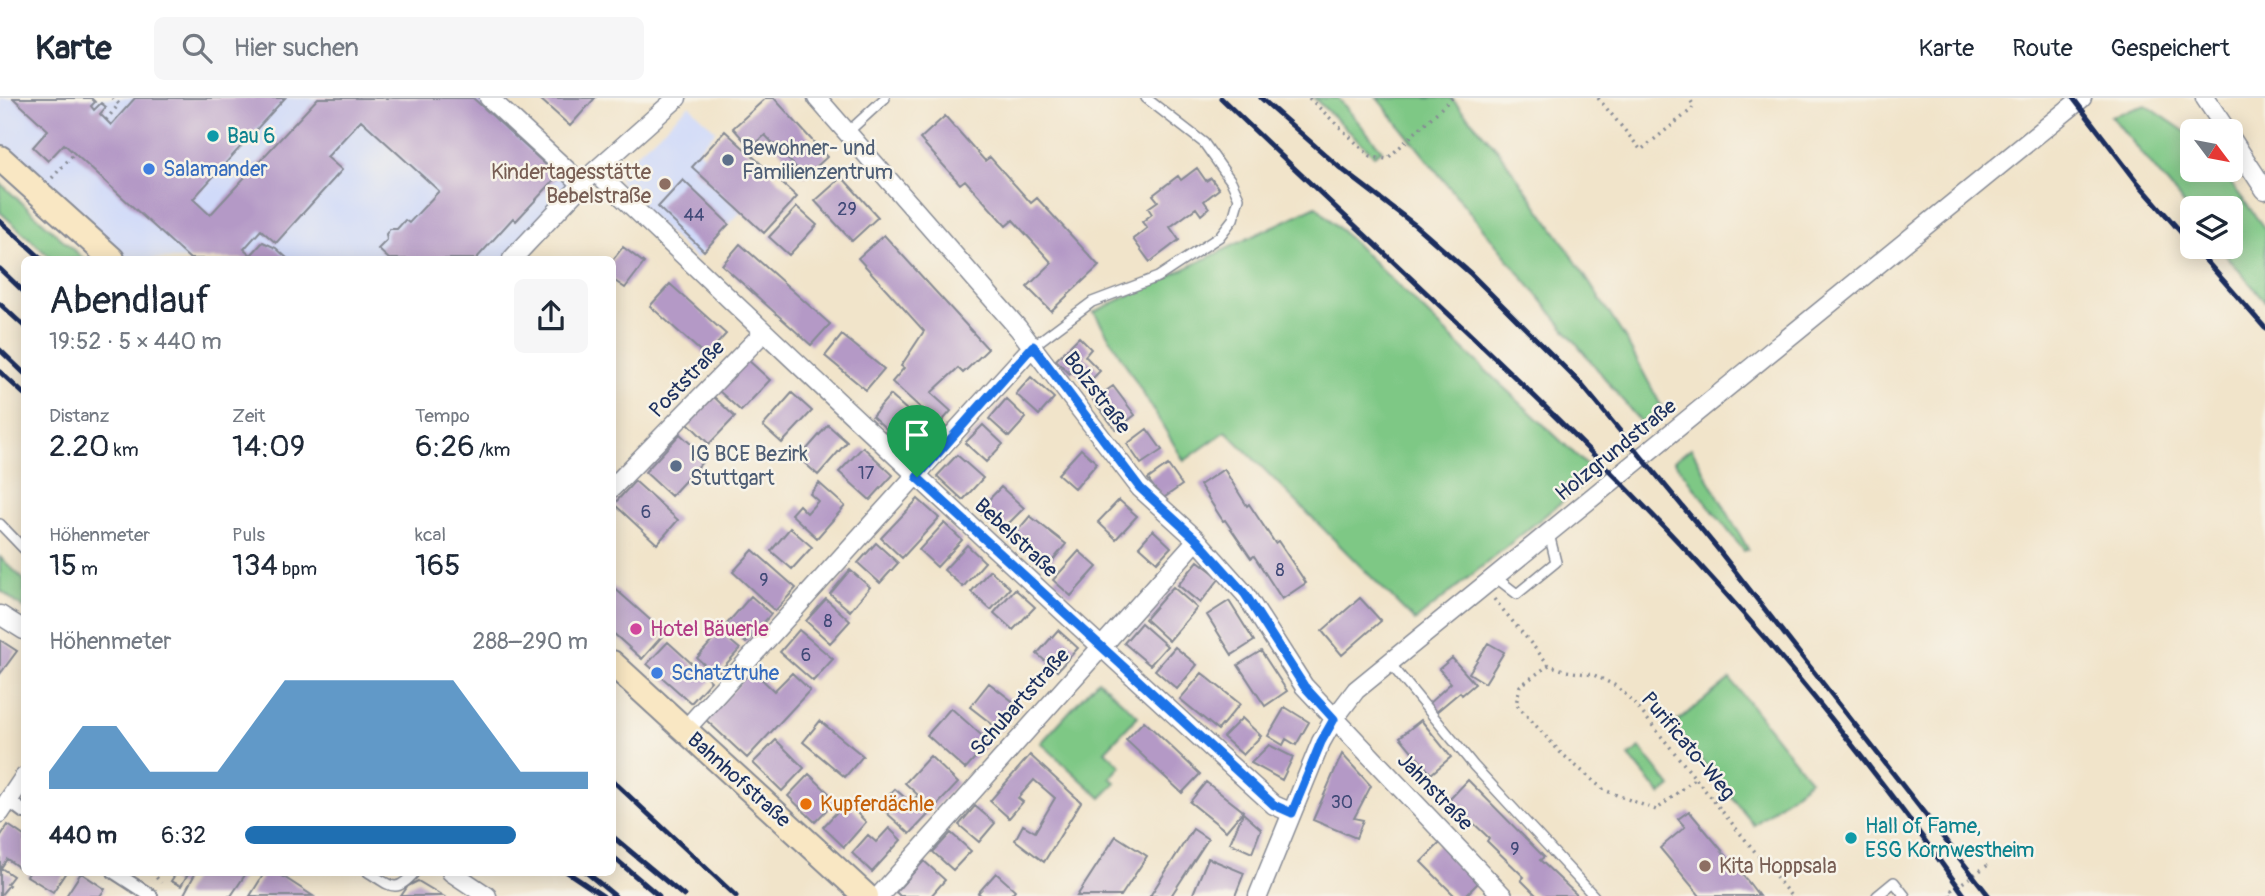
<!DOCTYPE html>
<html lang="de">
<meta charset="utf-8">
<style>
body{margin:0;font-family:Pangolin,sans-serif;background:#f6f6f7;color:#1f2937;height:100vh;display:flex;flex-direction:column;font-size:26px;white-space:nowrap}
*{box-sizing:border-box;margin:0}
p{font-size:23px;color:#747a83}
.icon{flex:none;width:38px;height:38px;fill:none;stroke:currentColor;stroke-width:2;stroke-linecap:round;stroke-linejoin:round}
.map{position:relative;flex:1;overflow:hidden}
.details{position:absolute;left:21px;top:158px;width:595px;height:620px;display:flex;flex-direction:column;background:#fff;border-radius:10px;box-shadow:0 4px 18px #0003}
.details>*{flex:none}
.needle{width:46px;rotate:122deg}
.controls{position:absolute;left:2180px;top:21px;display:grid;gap:14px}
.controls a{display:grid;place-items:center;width:63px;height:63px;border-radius:10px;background:#fff;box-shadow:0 4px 18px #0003;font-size:35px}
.pin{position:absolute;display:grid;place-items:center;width:60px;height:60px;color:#fff;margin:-72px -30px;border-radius:50% 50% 50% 0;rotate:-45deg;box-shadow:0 0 7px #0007}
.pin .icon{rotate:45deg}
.round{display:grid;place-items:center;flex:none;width:74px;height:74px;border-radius:10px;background:#f6f6f7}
.headline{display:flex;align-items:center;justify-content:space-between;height:119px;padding:0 28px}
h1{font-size:38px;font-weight:600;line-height:52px}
.metrics{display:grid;grid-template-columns:repeat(3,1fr);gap:10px;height:119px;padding:7px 28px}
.metrics div{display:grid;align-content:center}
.metrics b{font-size:30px;font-weight:600}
.metrics small{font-size:19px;font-weight:400}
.metrics p{font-size:19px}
.chart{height:196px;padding:14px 28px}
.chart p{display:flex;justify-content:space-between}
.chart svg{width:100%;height:126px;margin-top:7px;fill:#1f6fb2;opacity:.7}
ul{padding:0 28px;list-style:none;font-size:23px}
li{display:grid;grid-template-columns:112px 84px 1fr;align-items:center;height:52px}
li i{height:18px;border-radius:9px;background:#1f6fb2}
header{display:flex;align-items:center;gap:42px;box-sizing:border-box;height:98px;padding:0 35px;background:#fff;border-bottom:2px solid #e0e1e3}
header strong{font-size:33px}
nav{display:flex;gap:38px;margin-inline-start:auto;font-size:24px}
.search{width:490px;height:63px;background:#f6f6f7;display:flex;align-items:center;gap:18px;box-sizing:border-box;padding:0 24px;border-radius:10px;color:#747a83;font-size:26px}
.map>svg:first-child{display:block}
.built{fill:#d0daf9}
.green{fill:#7ec885;stroke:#4c7c72;stroke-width:2}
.building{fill:#b499c6}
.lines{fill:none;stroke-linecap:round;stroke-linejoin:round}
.service-casing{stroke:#868a94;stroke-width:12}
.pedestrian-casing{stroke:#868a94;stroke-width:16}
.minor-casing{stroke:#868a94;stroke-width:21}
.secondary-casing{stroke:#868a94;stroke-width:28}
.path{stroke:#868a94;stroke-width:3.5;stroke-dasharray:2 5;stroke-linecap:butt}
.service{stroke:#fff;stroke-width:9}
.pedestrian{stroke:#fff;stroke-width:12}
.minor{stroke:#fff;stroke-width:18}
.secondary{stroke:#f9e7c3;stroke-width:24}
.rail{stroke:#1b2f5e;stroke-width:5}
.route-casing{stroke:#fff;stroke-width:14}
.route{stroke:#1a73e8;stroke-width:9}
.culture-dot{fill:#0f9aa8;stroke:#f7f3e8;stroke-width:2.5}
.service-dot{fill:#5c6f8a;stroke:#f7f3e8;stroke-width:2.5}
.shop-dot{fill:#3f7fe0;stroke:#f7f3e8;stroke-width:2.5}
.education-dot{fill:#8d6e63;stroke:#f7f3e8;stroke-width:2.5}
.hotel-dot{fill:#d1479c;stroke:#f7f3e8;stroke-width:2.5}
.food-dot{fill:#e8710a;stroke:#f7f3e8;stroke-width:2.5}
.labels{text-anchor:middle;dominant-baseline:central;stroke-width:5;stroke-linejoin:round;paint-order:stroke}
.number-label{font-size:18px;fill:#414a78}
.culture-label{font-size:21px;fill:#0d838f;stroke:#f7f3e8;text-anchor:start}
.service-label{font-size:21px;fill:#4e5e75;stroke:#f7f3e8;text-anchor:start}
.shop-label{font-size:21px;fill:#366cbe;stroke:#f7f3e8;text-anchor:start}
.education-label{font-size:21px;fill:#785e54;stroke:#f7f3e8;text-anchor:end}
.street-label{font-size:21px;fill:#1b2f5e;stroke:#f7f3e8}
.hotel-label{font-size:21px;fill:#b23c85;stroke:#f7f3e8;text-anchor:start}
.food-label{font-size:21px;fill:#c56008;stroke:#f7f3e8;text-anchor:start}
</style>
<header>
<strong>Karte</strong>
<div class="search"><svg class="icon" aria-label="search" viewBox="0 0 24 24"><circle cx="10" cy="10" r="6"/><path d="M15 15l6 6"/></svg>Hier suchen</div>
<nav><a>Karte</a><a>Route</a><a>Gespeichert</a></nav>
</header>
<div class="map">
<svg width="2265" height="798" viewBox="0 0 2265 798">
<rect width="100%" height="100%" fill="#f7f3e8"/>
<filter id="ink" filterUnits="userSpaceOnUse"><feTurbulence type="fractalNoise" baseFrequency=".0143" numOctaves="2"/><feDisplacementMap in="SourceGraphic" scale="14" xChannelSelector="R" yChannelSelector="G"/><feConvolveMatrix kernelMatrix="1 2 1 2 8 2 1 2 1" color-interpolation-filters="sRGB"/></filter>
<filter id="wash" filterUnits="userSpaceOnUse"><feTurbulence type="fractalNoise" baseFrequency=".00686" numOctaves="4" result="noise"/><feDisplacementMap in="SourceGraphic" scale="28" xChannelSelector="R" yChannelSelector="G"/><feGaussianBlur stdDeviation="1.57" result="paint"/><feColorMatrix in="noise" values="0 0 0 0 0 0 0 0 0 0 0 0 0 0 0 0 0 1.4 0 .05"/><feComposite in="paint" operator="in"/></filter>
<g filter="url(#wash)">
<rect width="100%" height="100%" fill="#f1e4ca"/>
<!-- built -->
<path class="built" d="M0,0H486L584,91L515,161H127L0,45Z
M689,7L716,33L698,52L703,57L692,70L741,114L696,161L622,90L619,81L621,70Z"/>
<!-- green -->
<path class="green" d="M1314,0H1338L1382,52L1374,57Z
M1377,0H1451L1497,51L1565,147L1625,240L1665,315L1646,331Z
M2146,7L2193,39V72H2221L2265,131V203L2219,149H2231V110H2193V117L2111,18Z
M0,85L84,161H52L0,114Z
M1316,108L1463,251L1596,376L1415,523L1226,333L1184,363L1094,214Z
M1691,350L1748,451L1744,453L1674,363Z
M0,459L24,482V511L0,492Z
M1730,581L1810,682L1754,727L1673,627Z
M1098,582L1138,618L1105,653L1121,668L1110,680L1116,685L1101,700L1041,645Z
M1640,650L1671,689L1661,697L1629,658Z"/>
<g id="blocks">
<!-- building -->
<path class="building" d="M13,0H91L95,4L91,8L94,12L101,5L106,9L100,16L111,27L135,0H285L193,101L210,117L318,0H473L558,78L516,123L513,120L476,161H389L378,151L387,142L386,136L390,131H397L405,122L409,125L439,93L361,22L327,59L342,72L276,145L261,132L244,151L251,157L263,144L276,150L288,161H190L64,46L48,63L33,49L48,32Z
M539,0H595L570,28Z
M766,0H774L827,59L805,79L765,37L751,50L733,30Z
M945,18L985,63L990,59L1031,105L1037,100L1099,168L1051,213L1027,189L1052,165L1013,122L1006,128L965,82L960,86L920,41Z
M725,33L797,99L764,135L692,69Z
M1197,70L1206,83L1211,80L1219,91L1204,103L1209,110L1201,117L1196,110L1170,129L1179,142L1150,164L1133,141L1147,130L1142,124L1152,116L1148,110L1158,103L1153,97L1178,78L1181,82Z
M842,79L878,119L852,143L815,103Z
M683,82L729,126L704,153L658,109Z
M797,109L817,127L789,157L769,139Z
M884,137L988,251L963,275L958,270L931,295L951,313L914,356L872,318L890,297L916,320L923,312L892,284L904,270L901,268L924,233L858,160Z
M740,146L830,226L811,247L722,167Z
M623,149L644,165L625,190L612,181V163Z
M670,186L726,236L706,258L650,208Z
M842,237L884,271L866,292L825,258Z
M1079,239L1091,251L1085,258L1100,273L1087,286L1073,272L1070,276L1056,262Z
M747,261L770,282L741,313L719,293Z
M1031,279L1054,300L1039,317L1016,296Z
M1113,288L1135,317L1116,332L1093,302Z
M792,295L812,313L782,345L763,328Z
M714,299L735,319L709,346L688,325Z
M1006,301L1026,320L1009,339L989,321Z
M828,327L847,344L818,377L799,360Z
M983,327L1003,346L986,364L965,345Z
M1147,331L1162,352L1141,366L1127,346Z
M680,336L706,360L671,398L645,374Z
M863,349L893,377L870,402L839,374Z
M1081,351L1097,365L1075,391L1058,376Z
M957,357L983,380L963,402L937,378Z
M1168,367L1182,387L1162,401L1148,381Z
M1224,371L1247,408L1249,406L1275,445L1278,443L1306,485L1282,501L1254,458L1251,460L1225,422L1223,423L1200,387Z
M635,383L678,422L657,446L614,406Z
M819,385L845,408L817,440L791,416L799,407L807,415L818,403L810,396Z
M1001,389L1024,410L1000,434L978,413Z
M918,401L939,420L902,460L881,440Z
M1119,402L1137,418L1116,441L1098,424Z
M1030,418L1066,446L1049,467L1013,438Z
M944,425L962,442L937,469L919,452Z
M790,430L812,449L792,471L771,453Z
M1153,432L1171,449L1157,464L1139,448Z
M876,445L898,465L880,485L858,465Z
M967,447L985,464L963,489L944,472Z
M753,452L796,490L775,513L733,474Z
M1079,453L1097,469L1071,498L1053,482Z
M1198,463L1220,480L1200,505L1178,487Z
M850,472L870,489L850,513L830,496Z
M990,472L1010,490L991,512L971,494Z
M612,488L665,535L642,561L612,534Z
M1173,489L1197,510L1169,543L1145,521Z
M1015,491L1035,509L1013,532L994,515Z
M751,498L771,516L746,545L726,527Z
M1360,500L1381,523L1342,557L1322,533Z
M826,501L850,523L830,545L806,523Z
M1229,503L1254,543L1232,557L1207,517Z
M1141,525L1167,548L1150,567L1124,545Z
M799,532L833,561L813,583L780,554Z
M1058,532L1078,550L1057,573L1037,556Z
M720,534L740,551L716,577L697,560Z
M0,542L17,553L0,576Z
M668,544L711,583L691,605L647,566Z
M1488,545L1504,554L1485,585L1469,575Z
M1175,549L1197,567L1177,591L1155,572Z
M1261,553L1287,593L1265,608L1238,567Z
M1452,560L1475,586L1462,597L1460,594L1435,615L1428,606L1451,585L1439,571Z
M752,572L774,593L792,575L810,592L747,660L706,622Z
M1202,575L1240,606L1218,632L1180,601Z
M989,585L1020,609L1001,633L970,609Z
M1285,609L1309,624L1296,647L1286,641L1283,647L1268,638Z
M951,610L989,644L965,671L927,637Z
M1242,620L1261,638L1243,657L1223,639Z
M1421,622L1451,659L1431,676L1400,639Z
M820,623L863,658L845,679L803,644Z
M1144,623L1200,676L1182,695L1126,642Z
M776,642L804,670L782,693L753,665Z
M1269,647L1293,659L1282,682L1251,665Z
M1342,656L1371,688L1354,720L1363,722L1356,740L1313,722Z
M1030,657L1081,704L1044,764L1015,742L1023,727L1035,734L1055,700L1034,682L1018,700L1023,704L1009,720L990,703Z
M930,658L958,685L910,736L879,708L895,691L911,705L918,697L905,685Z
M809,676L836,702L815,724L788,698Z
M1468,682L1544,759L1540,762L1578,798H1537L1521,782L1524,779L1487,743L1489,740L1449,702Z
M1206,684L1243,713L1226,733L1190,704Z
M846,704L866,724L844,749L823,729Z
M975,708L995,725L979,744L959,727Z
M1689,713L1750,786L1759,798H1700L1660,750L1685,729L1678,721Z
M1243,715L1261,731L1252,755L1230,745Z
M8,727L24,738V766L21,771L7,761L1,770L13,778L7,786L9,787L0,798V739Z
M889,730L901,742L872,774L852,755L868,737L876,744Z
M1193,731L1208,741L1171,798H1150Z
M951,735L971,753L953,772L933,754Z
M1116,738L1147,758L1121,798H1077Z
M1440,745L1479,784L1465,798H1455L1421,764Z
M1208,760L1244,775L1235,798H1192Z
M924,763L945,782L931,798H900L896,794Z
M30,774H66L53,794L27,778Z
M177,774H189L181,788L171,783Z
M196,774H247L231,798H183Z
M265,774H276L313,798H250Z
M81,775L105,791L100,798H66Z
M996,775L1015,792L1010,798H982L978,795Z
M418,783L443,798H401L408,788Z"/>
</g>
</g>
<g filter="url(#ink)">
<use href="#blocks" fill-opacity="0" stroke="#868a94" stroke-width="2"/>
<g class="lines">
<defs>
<path id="service" d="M848,34L885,0
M1033,248L1092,204L1158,179L1219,139L1233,121L1239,100L1231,83L1204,45L1146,0
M0,426L24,451
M1495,479L1517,496L1556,464L1549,436
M1389,564L1474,668L1594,798
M368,774C391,788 395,797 415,774
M1877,798L1894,784L1905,798"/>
<path id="pedestrian" d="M9,703L24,714
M114,774L151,798"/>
<path id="minor" d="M489,0L582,86
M817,0L1018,230L1140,390L1197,442L1245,496L1304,588L1503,798
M2205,0L2227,33
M2231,40L2265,92
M595,73C819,287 1045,499 1274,707L1292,715
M512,161L595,73L677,0
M612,390L764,234
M0,517L24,532
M684,633L1033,248
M0,715L24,679
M451,774L487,798
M879,798L1197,442
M1258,798L1321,644L1334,621L1356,592L2082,0"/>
<path id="secondary" d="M0,60L112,161
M612,565L866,798"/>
</defs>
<!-- service casing -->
<use href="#service" class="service-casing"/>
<!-- pedestrian casing -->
<use href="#pedestrian" class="pedestrian-casing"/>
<!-- minor casing -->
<use href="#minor" class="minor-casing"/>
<!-- secondary casing -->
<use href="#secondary" class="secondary-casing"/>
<!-- path -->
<path class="path" d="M1309,0L1371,59L1387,61L1452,0
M1598,0L1641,52L1691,12L1694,8L1689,0
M106,22L119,6L113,0
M52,80L74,56
M1494,501L1549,567L1566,573L1594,577L1618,589L1635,606L1791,798
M1549,567L1520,588L1516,606L1561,655L1604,692L1656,712L1696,680
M152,774L161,785
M1951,798L1949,794L1991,765"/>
<!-- service -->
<use href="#service" class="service"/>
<!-- pedestrian -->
<use href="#pedestrian" class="pedestrian"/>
<!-- minor -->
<use href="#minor" class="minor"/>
<!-- secondary -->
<use href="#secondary" class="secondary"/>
<!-- rail -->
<path class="rail" d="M1221,0C1380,154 1546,301 1697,464C1794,569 1882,681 1965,798
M1261,0L1339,69L1415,127L1470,175L1581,286L1717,450L1989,798
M2073,0L2138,85L2193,148
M0,123L42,161
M2194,149L2265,230
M0,171L24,194
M0,206L24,228
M0,252L24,275
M0,274L24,296
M612,682L736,798
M612,738L684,798
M612,758L659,798
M567,774L603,798
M586,774L615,798"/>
</g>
</g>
<g class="lines" filter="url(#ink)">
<defs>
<path id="route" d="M1033,248L1140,390L1197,442L1245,496L1304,588L1334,621L1321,644L1292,715L1274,707L917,379Z"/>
</defs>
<!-- route casing -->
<use href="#route" class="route-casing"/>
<!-- route -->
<use href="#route" class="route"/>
</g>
<!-- markers -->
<g class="culture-dot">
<circle cx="213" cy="38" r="7"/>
<circle cx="1851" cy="740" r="7"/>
</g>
<g class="service-dot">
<circle cx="728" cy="62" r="7"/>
<circle cx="676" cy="368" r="7"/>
</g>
<g class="shop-dot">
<circle cx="149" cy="71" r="7"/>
<circle cx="657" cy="575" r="7"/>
</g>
<g class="education-dot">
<circle cx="665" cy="86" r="7"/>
<circle cx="1705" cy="768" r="7"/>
</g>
<circle class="hotel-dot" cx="636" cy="531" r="7"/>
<circle class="food-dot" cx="806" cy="706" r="7"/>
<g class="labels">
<!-- number labels -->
<g class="number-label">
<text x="847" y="111">29</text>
<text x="694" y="117">44</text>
<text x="866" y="375">17</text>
<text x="646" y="414">6</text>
<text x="1280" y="472">8</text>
<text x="764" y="482">9</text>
<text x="828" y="523">8</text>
<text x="806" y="557">6</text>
<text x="1342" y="704">30</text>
<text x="1515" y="751">9</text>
</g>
<!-- culture labels -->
<g class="culture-label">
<text x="227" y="38">Bau 6</text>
<text x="1865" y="728">Hall of Fame,<tspan x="1865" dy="24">ESG Kornwestheim</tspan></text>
</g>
<!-- service labels -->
<g class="service-label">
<text x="742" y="50">Bewohner- und<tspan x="742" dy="24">Familienzentrum</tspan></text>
<text x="690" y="356">IG BCE Bezirk<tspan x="690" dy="24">Stuttgart</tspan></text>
</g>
<!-- shop labels -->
<g class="shop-label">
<text x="163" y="71">Salamander</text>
<text x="671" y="575">Schatztruhe</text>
</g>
<!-- education labels -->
<g class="education-label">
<text x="651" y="74">Kindertagesstätte<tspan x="651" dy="24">Bebelstraße</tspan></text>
<text x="1719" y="768" text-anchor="start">Kita Hoppsala</text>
</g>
<!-- street labels -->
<g class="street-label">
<text transform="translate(687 281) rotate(-46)">Poststraße</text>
<text transform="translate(1097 295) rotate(53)">Bolzstraße</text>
<text transform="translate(1616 352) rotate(-39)">Holzgrundstraße</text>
<text transform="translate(1016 440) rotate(43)">Bebelstraße</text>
<text transform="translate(1020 604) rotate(-48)">Schubartstraße</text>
<text transform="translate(1688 648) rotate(50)">Purificato-Weg</text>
<text transform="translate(739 682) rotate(42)">Bahnhofstraße</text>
<text transform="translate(1435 694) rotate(46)">Jahnstraße</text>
</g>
<!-- hotel labels -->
<g class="hotel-label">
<text x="650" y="531">Hotel Bäuerle</text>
</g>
<!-- food labels -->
<g class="food-label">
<text x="820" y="706">Kupferdächle</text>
</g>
</g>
</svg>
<div class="controls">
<a><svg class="needle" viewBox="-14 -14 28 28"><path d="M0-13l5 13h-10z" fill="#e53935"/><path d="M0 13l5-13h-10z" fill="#747a83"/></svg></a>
<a><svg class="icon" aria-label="layers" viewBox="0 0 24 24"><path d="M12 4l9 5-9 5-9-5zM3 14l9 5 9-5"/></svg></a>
</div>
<div class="pin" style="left:917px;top:379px;background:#1e9e55"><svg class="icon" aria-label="arrive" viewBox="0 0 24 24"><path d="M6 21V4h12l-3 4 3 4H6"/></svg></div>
<section class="details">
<div class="headline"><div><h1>Abendlauf</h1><p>19:52 · 5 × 440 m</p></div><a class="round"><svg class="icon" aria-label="share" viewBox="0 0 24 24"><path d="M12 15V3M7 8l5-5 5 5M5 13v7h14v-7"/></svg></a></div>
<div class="metrics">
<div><p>Distanz</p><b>2.20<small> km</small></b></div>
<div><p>Zeit</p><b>14:09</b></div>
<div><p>Tempo</p><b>6:26<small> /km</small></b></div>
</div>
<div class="metrics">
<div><p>Höhenmeter</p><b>15<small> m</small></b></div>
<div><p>Puls</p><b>134<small> bpm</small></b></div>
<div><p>kcal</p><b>165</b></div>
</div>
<div class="chart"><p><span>Höhenmeter</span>288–290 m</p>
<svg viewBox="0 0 160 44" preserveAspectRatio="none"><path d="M0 44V38L10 22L20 22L30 38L40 38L50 38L60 22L70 6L80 6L90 6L100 6L110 6L120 6L130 22L140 38L150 38L160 38V44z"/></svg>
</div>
<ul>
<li><b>440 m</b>6:32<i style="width:79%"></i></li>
</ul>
</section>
</div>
